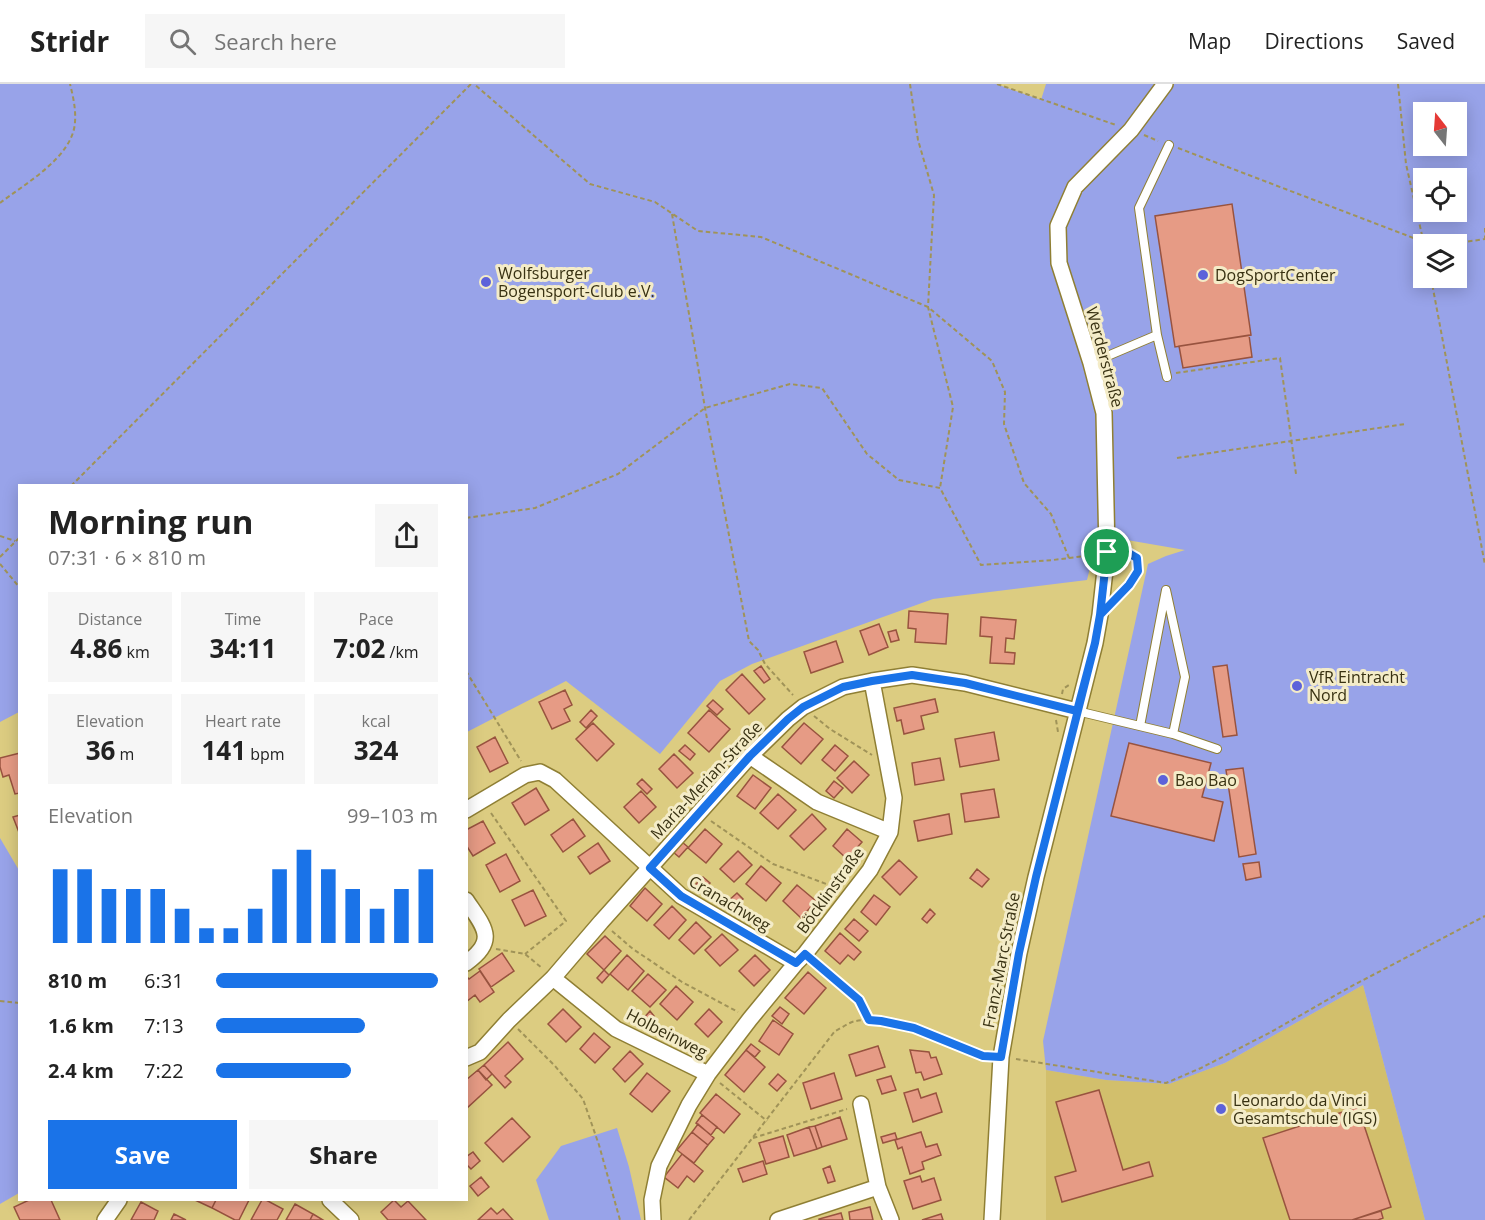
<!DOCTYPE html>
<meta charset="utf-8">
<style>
body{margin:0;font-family:"Open Sans",sans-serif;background:#f6f6f6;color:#222;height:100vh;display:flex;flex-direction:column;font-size:22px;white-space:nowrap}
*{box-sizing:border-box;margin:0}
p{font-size:20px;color:#767676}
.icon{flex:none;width:33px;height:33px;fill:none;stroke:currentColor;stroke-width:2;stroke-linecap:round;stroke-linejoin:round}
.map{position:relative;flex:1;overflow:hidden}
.details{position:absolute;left:18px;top:400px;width:450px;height:717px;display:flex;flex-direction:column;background:#fff;border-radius:0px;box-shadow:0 3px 15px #0003}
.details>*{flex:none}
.needle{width:39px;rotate:343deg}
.buttons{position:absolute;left:1413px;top:18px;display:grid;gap:12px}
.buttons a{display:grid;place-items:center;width:54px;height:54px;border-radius:0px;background:#fff;box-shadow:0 3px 15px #0003;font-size:30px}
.pin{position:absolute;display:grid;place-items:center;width:51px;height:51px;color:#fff;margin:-26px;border:3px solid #fff;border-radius:50%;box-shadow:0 2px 6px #0007}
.round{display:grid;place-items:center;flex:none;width:63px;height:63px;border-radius:0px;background:#f6f6f6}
.summary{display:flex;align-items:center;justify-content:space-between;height:102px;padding:0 30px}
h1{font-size:33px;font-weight:700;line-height:45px}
.stats{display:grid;grid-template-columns:repeat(3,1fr);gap:9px;height:102px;padding:6px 30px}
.stats div{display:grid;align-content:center;border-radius:0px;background:#f6f6f6;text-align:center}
.stats b{font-size:26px;font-weight:700}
.stats small{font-size:16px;font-weight:400}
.stats p{font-size:16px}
.chart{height:168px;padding:12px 30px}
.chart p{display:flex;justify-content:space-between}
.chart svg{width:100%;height:108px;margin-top:6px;stroke:#1a73e8;stroke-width:6}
.cta{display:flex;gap:12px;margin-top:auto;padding:12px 30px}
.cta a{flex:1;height:69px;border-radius:0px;background:#1a73e8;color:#fff;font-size:24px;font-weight:700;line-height:69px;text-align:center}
.cta a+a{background:#f6f6f6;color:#222}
ul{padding:0 30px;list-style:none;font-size:20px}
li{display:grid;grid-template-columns:96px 72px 1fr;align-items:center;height:45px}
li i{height:15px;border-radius:8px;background:#1a73e8}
header{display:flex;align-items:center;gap:36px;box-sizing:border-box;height:84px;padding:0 30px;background:#fff;border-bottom:2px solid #e0e0e0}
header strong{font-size:28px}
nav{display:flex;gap:33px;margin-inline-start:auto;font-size:21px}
.search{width:420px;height:54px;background:#f6f6f6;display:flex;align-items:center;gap:15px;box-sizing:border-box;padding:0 21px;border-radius:0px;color:#767676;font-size:22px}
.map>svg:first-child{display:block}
.built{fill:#d2bf6c}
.green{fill:#98a3e9;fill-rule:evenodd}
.building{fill:#e69b85;stroke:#98533f;stroke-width:1.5}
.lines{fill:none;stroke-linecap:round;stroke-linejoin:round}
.lane-casing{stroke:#8f7f34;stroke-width:10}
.street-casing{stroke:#8f7f34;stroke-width:18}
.path{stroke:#a09358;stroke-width:2;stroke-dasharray:4.5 3;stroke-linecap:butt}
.lane{stroke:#fff;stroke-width:8}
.street{stroke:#fff;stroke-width:15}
.route-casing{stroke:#fff;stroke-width:12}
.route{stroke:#1a73e8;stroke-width:8}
.poi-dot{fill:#5d62da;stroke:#f4ecc8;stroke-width:2}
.labels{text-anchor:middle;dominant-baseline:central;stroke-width:6;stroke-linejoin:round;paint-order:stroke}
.poi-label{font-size:16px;fill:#383112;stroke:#f4ecc8;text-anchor:start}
.street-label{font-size:16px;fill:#383112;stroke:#f4ecc8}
</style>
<header>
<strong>Stridr</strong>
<div class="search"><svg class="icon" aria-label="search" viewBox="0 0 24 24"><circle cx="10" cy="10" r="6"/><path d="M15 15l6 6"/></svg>Search here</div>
<nav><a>Map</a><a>Directions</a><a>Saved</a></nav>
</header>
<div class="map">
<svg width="1485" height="1136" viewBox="0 0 1485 1136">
<rect width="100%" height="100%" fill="#dccc81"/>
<!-- built -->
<path class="built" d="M1363,901L1425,1136H1046V986L1106,996L1169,1000L1225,979Z"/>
<!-- green -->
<path class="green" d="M0,0H996L1041,16L1046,0H1485V1136H1425L1363,901L1225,979L1169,1000L1106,996L1046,986L1043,957L1148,480L1166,472L1185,466L1098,451L1087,496L933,515L752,580L720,597L660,670L566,597L467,648L466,402H20L19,628L0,638ZM1424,28H1456V62H1424ZM1424,94H1456V128H1424ZM1424,160H1456V194H1424Z
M0,754L20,788L19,1109L0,1120Z
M617,1044L629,1083L641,1136H549L536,1096L561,1062Z"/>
<!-- building -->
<path class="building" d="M1232,120L1251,251L1175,263L1155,132Z
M1249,251L1252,273L1183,284L1179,262Z
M909,527L948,530L946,560L915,558L916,545L908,544Z
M981,533L1016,536L1014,555L1006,554L1005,568L1015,569L1014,580L990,579L992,553L980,552Z
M879,540L888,563L869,571L860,547Z
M896,546L899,556L891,558L888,548Z
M836,557L843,578L811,589L804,568Z
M1227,581L1237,651L1223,653L1213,583Z
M761,582L770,595L764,599L754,587Z
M742,590L765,615L749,630L726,606Z
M565,606L572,621L564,625L570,637L552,645L539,618Z
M935,615L938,628L921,632L924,645L904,650L901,636L897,637L894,624Z
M713,616L723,625L717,631L707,622Z
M591,626L597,632L586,644L580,638Z
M709,626L730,645L709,668L688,649Z
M593,639L614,660L597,677L576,655Z
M804,639L823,655L801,680L782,663Z
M994,648L999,676L960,683L955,655Z
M495,653L508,679L490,688L477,663Z
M1129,659L1211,679L1202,713L1223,718L1214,757L1111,732Z
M685,661L695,670L690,676L679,667Z
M835,661L848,672L835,687L822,676Z
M20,669V709L15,710L9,691L3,693L0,683V674Z
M674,670L693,689L677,704L659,685Z
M940,674L944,696L915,701L912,679Z
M854,677L869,691L852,709L837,694Z
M1243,684L1256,770L1239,773L1226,686Z
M753,691L771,704L755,725L737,712Z
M642,695L652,705L647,710L637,700Z
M834,697L843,704L834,714L826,707Z
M536,704L549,726L525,741L512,719Z
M994,705L999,733L965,738L961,710Z
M641,707L656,723L639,739L624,723Z
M778,710L796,726L778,745L760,729Z
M812,730L826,745L804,766L790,752Z
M949,730L952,750L918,757L914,737Z
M20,731V751L13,733Z
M573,735L585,752L563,768L551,751Z
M483,737L495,759L473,772L466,761V746Z
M705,745L722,760L706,779L688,764Z
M847,745L862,758L847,775L833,762Z
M682,758L688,763L679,773L673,768Z
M598,759L610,777L590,790L578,773Z
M738,767L752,781L734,798L720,785Z
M506,770L520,797L500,808L486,781Z
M899,776L917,793L900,811L882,793Z
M1259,778L1261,793L1246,796L1243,780Z
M761,782L781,799L766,817L746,800Z
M977,785L989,795L982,803L970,794Z
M703,793L710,799L700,809L693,803Z
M797,801L816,817L801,834L783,817Z
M645,804L662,820L647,837L630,822Z
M533,806L546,832L525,842L512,816Z
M737,809L743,815L732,825L726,819Z
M874,811L890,823L876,841L861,828Z
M672,822L686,836L669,855L654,841Z
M930,825L935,830L927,839L922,835Z
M854,835L868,847L859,857L845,845Z
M696,838L711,853L694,870L679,856Z
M840,849L861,868L854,876L848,871L840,880L825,867Z
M722,850L738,866L720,882L705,866Z
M605,852L621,867L604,886L587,870Z
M502,869L514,887L491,903L479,885Z
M627,871L644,887L628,906L610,890Z
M755,871L770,886L754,902L739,887Z
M604,886L609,891L602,899L597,894Z
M480,887L494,908L480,918L475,911L466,918V892L469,895Z
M808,888L826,904L804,930L785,914Z
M648,890L666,906L650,923L632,907Z
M676,902L693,918L677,936L660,920Z
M780,923L789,930L782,940L772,932Z
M563,925L581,943L566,958L548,940Z
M709,925L722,938L708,953L695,940Z
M650,927L654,932L646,940L642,936Z
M773,936L793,950L779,971L759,957Z
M594,949L610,963L595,979L580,965Z
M508,958L523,975L505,992L511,998L505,1004L484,981Z
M751,960L760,967L755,973L746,966Z
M878,962L885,983L856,992L849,971Z
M746,966L765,983L744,1008L725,991Z
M910,966L929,968L931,974L936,973L942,990L924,996L921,988L916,989Z
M630,967L643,980L625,998L613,985Z
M484,981L492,990L486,996L478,986Z
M478,986L492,1001L467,1024L466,996Z
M647,989L670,1007L652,1028L630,1010Z
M834,989L842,1015L811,1025L803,999Z
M778,990L786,997L777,1007L769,1000Z
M891,992L896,1006L882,1010L877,996Z
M918,1005L921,1014L936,1009L942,1028L913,1038L904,1009Z
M1099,1006L1123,1086L1149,1078L1153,1092L1062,1118L1055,1093L1076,1087L1056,1018Z
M716,1010L740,1030L724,1049L700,1029Z
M1358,1023L1391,1123L1352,1136H1290L1263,1054Z
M702,1031L717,1043L711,1051L696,1039Z
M840,1033L847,1055L822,1063L815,1042Z
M512,1034L530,1053L503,1078L485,1059Z
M698,1040L714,1054L708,1061L692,1048Z
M815,1042L822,1063L817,1065L809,1043Z
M809,1043L817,1065L794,1072L787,1051Z
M692,1048L708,1061L694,1079L677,1066Z
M921,1048L926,1063L937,1060L941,1071L922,1078L924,1085L910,1090L902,1063L898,1065L895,1056Z
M895,1049L897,1055L883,1059L881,1053Z
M783,1052L789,1073L766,1080L759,1059Z
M473,1068L480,1077L471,1085L466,1080V1073Z
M682,1070L703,1087L694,1098L687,1092L678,1104L664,1093Z
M763,1077L767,1090L743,1098L738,1085Z
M830,1082L835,1097L828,1099L823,1085Z
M920,1092L922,1098L934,1094L941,1116L913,1125L904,1097Z
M481,1093L489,1103L478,1112L470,1102Z
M29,1116H51L60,1136H20L14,1123Z
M195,1116H216L212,1124Z
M216,1116H249L239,1136H235L212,1124Z
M262,1116H266L283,1125L277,1136H251Z
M394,1116L401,1123L408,1117L426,1136H388L381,1128Z
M141,1118L158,1127L154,1136H131Z
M295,1120L313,1130L310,1136H286Z
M870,1123L873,1136H850L849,1128Z
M491,1124L497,1130L503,1125L513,1136H478Z
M1381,1127L1383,1134L1378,1136H1352Z
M841,1129L843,1136H819V1135Z
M174,1130L186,1136H171Z
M313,1130L323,1136H310Z
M941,1130L943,1136H922Z"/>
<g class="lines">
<defs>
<path id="lane" d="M1157,251L1167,293
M1091,279L1157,251L1139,124L1169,61
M1101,530L1129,501L1138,487L1137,474L1125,467L1107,468
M1077,627L1173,650L1217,665
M1140,642L1166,506L1185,593L1173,650"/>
<path id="street" d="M750,672L817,718L890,748
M466,726L525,691L540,688L555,696L681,812L796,879
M466,816C483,842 499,856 466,879
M553,894L616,945L708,990
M466,974L480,968L509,936L553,894L601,838L750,672L788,635L803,623L843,603L872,597L912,591L965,599L1077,627
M861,1020L878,1103L891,1136
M330,1116L351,1136
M105,1136L119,1116
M653,1136L652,1116L659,1082L689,1021L708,990L750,935L796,879L805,870L870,786L890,748L894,714L872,597
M778,1136L878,1103
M992,1136L1001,973L1019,869L1036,793L1095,559L1100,531L1107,468L1104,329L1091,279L1059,179L1058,142L1075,103L1131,46L1165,0"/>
</defs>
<!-- lane casing -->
<use href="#lane" class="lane-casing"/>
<!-- street casing -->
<use href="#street" class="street-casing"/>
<!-- path -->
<path class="path" d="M910,0L918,56L934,111L928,223L953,323L940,404
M997,0L1116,41
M1398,0L1406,80L1424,160
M1144,51L1158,57
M1178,64L1424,158L1458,159L1485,155
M0,119C26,99 73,73 75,38C76,25 73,12 70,0
M672,130L705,324L749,557L758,566L765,580L793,611
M1485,144V157
M1431,194L1485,481
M1176,289L1280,274L1296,390
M1177,374L1405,340
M71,402L471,0
M466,434L535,424L618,390L705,324L790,300L822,304L867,370L899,396L940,404L981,481L1053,476L1069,474L1051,430L1024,399L1004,340L1005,308L992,277L928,223L843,187L761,153L698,147L655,118L590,100L474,0
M0,452L15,457
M0,473L20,453
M1069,474L1092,471
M0,480L20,504
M466,587L521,677
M1062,610L1063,605L1069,601
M814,632L830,645L872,671
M1056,636L1058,648
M491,729L566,837L525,870
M711,737L773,780L837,804
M612,847L633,865L682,898L738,928
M496,865L525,870L542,884
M816,880L859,916L869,936
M0,917L20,919
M518,945L555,982L583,1015L599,1061L620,1136
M1016,975L1166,999L1201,984L1271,948L1350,903L1485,832
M720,999L767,1037
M753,1054L847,1025
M689,1136L835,947C842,944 849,938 856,937C893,930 949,957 983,972H987"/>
<!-- lane -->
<use href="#lane" class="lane"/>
<!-- street -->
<use href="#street" class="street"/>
</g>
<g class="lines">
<defs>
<path id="route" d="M1107,468L1100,531L1095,559L1077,627L965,599L912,591L872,597L843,603L803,623L788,635L750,672L650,784L681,812L796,879L805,870L859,916L869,936L881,937L914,944L983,972L1001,973L1019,869L1036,793L1095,559L1100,531L1129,501L1138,487L1137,474L1125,467L1107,468"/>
</defs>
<!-- route casing -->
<use href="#route" class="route-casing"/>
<!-- route -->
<use href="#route" class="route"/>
</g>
<!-- markers -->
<g class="poi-dot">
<circle cx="1203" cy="191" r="6"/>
<circle cx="486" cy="198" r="6"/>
<circle cx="1297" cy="602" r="6"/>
<circle cx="1163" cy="696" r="6"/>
<circle cx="1221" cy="1025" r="6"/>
</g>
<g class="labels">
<!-- poi labels -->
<g class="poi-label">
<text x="498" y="189">Wolfsburger<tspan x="498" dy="18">Bogensport-Club e.V.</tspan></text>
<text x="1215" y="191">DogSportCenter</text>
<text x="1309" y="593">VfR Eintracht<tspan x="1309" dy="18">Nord</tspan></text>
<text x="1175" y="696">Bao Bao</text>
<text x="1233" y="1016">Leonardo da Vinci<tspan x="1233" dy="18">Gesamtschule (IGS)</tspan></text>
</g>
<!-- street labels -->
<g class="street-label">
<text transform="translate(1105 273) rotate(75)">Werderstraße</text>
<text transform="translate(706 696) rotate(-47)">Maria-Merian-Straße</text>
<text transform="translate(830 806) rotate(-54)">Böcklinstraße</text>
<text transform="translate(730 819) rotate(31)">Cranachweg</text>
<text transform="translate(1001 876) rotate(-79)">Franz-Marc-Straße</text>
<text transform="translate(667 949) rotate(27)">Holbeinweg</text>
</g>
</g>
</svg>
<div class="buttons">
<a><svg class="needle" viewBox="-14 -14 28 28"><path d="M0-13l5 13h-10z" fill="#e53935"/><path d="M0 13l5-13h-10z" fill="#767676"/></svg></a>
<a><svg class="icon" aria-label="locate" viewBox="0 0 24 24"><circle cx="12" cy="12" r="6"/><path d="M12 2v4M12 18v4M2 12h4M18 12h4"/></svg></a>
<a><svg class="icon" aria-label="layers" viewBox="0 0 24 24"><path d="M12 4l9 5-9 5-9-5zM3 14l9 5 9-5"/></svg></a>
</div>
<div class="pin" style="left:1107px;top:468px;background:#1e9e55"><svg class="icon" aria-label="arrive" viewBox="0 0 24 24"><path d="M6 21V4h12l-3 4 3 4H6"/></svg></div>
<section class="details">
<div class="summary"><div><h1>Morning run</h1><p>07:31 · 6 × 810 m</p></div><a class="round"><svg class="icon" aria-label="share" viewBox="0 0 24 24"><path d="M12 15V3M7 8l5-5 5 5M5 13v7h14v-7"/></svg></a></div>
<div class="stats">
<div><p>Distance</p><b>4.86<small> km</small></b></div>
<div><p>Time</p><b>34:11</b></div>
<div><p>Pace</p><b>7:02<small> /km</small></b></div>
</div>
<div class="stats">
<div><p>Elevation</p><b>36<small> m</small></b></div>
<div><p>Heart rate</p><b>141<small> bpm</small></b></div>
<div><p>kcal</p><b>324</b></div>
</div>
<div class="chart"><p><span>Elevation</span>99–103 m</p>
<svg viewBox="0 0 160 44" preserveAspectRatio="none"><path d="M5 44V14M15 44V14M25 44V22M35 44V22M45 44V22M55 44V30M65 44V38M75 44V38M85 44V30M95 44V14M105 44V6M115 44V14M125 44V22M135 44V30M145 44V22M155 44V14"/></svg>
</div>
<ul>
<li><b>810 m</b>6:31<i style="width:100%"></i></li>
<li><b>1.6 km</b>7:13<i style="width:67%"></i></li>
<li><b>2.4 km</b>7:22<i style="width:61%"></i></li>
</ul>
<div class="cta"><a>Save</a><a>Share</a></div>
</section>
</div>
